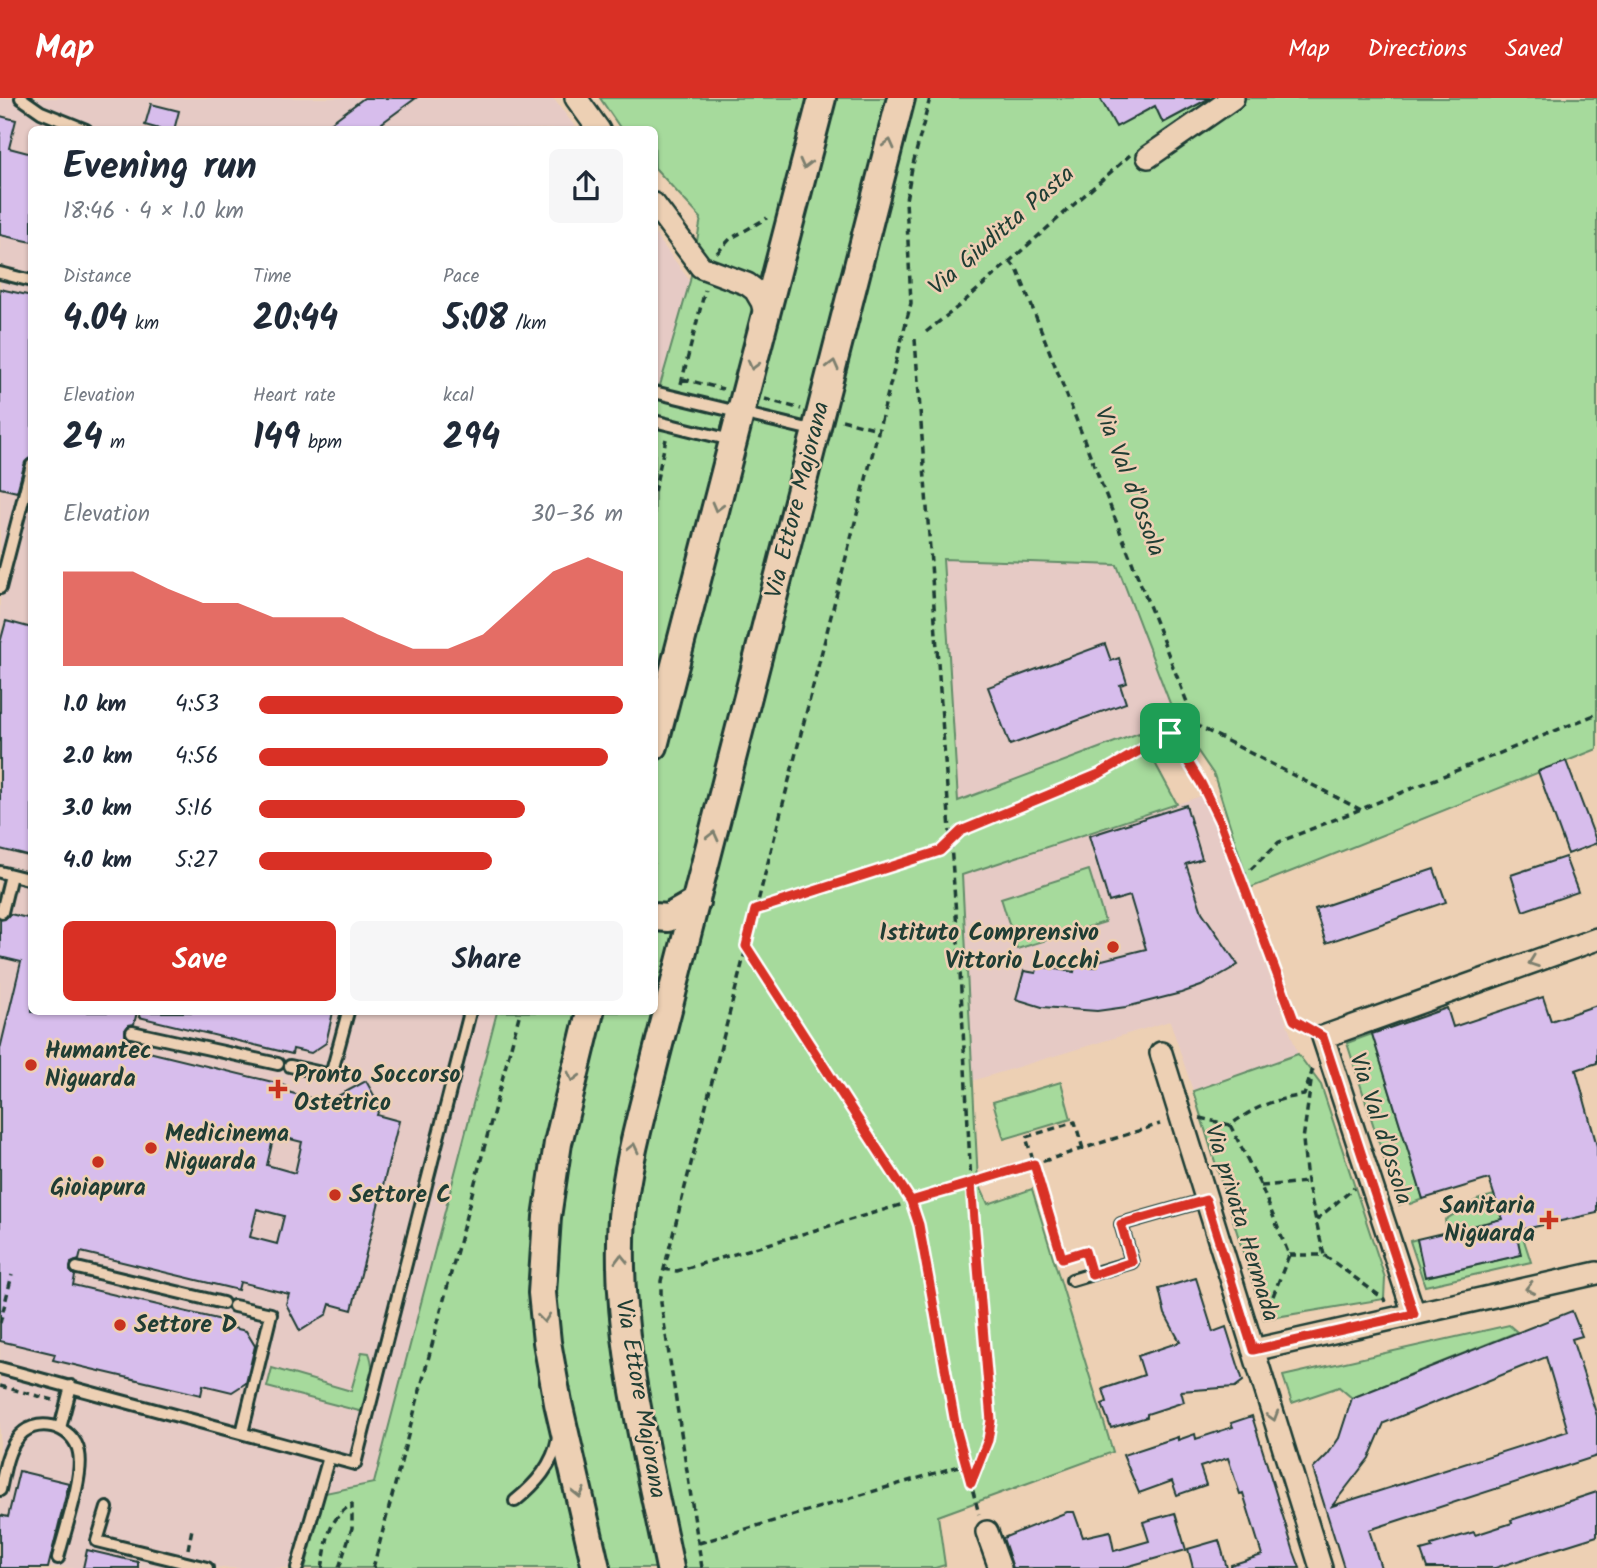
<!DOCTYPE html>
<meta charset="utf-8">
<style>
body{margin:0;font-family:Kalam,sans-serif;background:#f6f6f7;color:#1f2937;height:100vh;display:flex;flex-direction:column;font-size:26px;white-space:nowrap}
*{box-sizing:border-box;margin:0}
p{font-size:23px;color:#747a83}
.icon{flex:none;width:38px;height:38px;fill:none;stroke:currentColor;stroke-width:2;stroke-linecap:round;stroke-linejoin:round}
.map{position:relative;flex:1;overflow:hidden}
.drawer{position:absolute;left:28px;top:28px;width:630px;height:889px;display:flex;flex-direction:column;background:#fff;border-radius:10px;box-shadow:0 2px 5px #0004}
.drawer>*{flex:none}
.pin{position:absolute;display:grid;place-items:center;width:60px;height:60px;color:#fff;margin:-30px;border-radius:14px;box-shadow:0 4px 10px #0006}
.round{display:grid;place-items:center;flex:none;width:74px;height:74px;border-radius:10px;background:#f6f6f7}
.head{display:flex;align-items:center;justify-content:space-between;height:119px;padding:0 35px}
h1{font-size:38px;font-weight:700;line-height:52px}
.figures{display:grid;grid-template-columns:repeat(3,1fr);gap:10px;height:119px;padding:7px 35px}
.figures div{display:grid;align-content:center}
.figures b{font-size:35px;font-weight:700}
.figures small{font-size:19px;font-weight:400}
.figures p{font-size:19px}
.chart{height:196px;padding:14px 35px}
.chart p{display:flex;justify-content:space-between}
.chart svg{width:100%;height:126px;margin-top:7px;fill:#d93025;opacity:.7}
.cta{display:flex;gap:14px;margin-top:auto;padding:14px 35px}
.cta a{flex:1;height:80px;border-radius:10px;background:#d93025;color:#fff;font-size:28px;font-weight:700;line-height:80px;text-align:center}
.cta a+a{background:#f6f6f7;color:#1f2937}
ul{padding:0 35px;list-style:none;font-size:23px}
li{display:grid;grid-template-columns:112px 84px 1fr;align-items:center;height:52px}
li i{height:18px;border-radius:9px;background:#d93025}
header{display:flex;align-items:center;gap:42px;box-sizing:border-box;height:98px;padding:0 35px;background:#d93025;color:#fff}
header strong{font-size:33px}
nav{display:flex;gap:38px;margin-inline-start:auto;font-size:24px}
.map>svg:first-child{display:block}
.built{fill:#e6cac5}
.green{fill:#a6da9c;stroke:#628c68;stroke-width:2}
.building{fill:#d7bdec;stroke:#1f3d34;stroke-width:2;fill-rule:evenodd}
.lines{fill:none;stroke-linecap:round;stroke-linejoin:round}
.service-casing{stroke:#1f3d34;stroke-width:16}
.minor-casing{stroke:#1f3d34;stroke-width:26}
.tertiary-casing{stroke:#1f3d34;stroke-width:32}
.path{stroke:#1f3d34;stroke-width:3.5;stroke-dasharray:7 5;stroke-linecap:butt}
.service{stroke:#edd0b4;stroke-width:10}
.minor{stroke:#edd0b4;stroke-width:21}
.tertiary{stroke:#edd0b4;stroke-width:26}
.oneway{stroke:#7c7f6e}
.route-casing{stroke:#fff;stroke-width:14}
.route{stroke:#d93025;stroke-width:9}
.poi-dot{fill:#c8321e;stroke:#edd0b4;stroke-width:2.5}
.labels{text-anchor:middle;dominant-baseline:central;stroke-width:5;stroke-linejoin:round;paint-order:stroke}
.street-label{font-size:24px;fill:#1f3d34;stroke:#edd0b4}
.poi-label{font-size:24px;font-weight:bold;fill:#1f3d34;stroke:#edd0b4;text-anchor:start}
</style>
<header>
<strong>Map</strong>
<nav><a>Map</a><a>Directions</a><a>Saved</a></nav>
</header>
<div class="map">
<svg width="1597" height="1470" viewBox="0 0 1597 1470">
<rect width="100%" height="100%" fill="#edd0b4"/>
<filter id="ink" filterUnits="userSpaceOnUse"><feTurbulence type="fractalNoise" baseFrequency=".0143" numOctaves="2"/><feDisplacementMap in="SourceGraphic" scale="14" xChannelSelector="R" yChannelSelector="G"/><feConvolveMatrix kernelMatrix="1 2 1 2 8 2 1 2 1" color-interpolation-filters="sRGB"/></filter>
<g filter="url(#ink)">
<!-- built -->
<path class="built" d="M0,0H553L577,31L32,32V914H497L352,1470H0Z
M655,136L690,183L655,305Z
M943,460L1117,467L1176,621L958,703Z
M1204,697L1298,956L1193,993L1170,923L972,983L962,777Z"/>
<!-- green -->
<path class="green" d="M600,0H1597V651L1250,790L1214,677L1176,621L1117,467L943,461L958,703L1139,635L1177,706L962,777L978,1084L988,1106L1032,1091L1113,1354L938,1418L945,1467L935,1470H305L325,1395L374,1385L497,914H654L655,305L690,183L701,120L655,70L654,32L621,31Z
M1089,772L1105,824L1017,851L1001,800Z
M1372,936L1423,1101L1410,1106L1408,1103L1399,1107L1347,945Z
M1298,956L1321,987L1385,1180L1384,1201L1264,1221L1193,993Z
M1061,984L1071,1021L1004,1041L993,1004Z
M1508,1093L1531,1164L1425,1188L1410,1143L1417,1141L1426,1179L1521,1157L1512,1119L1447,1134L1445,1122L1477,1102Z
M1509,1227L1517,1234L1352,1300L1339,1289L1292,1305L1283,1278Z
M362,1254L369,1255C377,1275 368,1295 363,1314L267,1289L272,1270L351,1293Z"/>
<!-- building -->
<path class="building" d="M364,0H416L382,25L387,32H321Z
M1100,0H1210L1163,25L1155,8L1116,29Z
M151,6L179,13L174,32H163L145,27Z
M0,18L16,22L9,50L32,56V144L0,137Z
M0,191L32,198V359L25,364L17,394L0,390Z
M6,523L32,530V759L0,751V545Z
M1105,546L1111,563L1119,560L1127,585L1120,587L1126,605L1010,647L988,589Z
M1566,663L1597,745L1568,756L1538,673Z
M1186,707L1202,761L1186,766L1202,814L1238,867L1201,888L1181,895L1126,909L1097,913L1042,909L1016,901L1024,873L1036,875L1038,868L1074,874L1075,868L1097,869L1098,863L1146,851L1130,798L1109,804L1089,738Z
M1565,759L1578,794L1523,813L1511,777Z
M1434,771L1446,804L1326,845L1315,811Z
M10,816L32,821V914H137L134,926L129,927L125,932V937L130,942L128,949L285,987L284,993L336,1007L338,998L366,983L380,1008L377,1017L399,1023L352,1212L330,1206L327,1216L300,1233L286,1206L289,1196L240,1184L238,1192L81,1154L79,1162L71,1165L70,1173L75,1178L73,1187L230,1224L229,1229L246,1233L255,1248L246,1285L232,1294L203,1287L201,1297L53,1262L55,1256L0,1243V951L21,864L0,859V822L5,821ZM274,1037L302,1044L295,1075L267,1067ZM257,1111L284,1118L277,1146L250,1139Z
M1543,899L1551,923L1597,907V965L1576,972L1597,1048V1115L1516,1133L1521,1157L1425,1179L1417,1141L1502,1121L1489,1081L1423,1101L1372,936L1447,910L1453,929Z
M140,914H333L326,945L311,955L293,951L292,956L139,919Z
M1196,1180L1213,1234L1226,1229L1243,1283L1235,1289L1181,1293L1184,1304L1147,1316V1319L1111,1330L1102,1306L1107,1304L1103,1291L1144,1277L1138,1258L1180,1244L1165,1216L1159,1191Z
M1572,1213L1582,1238L1572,1241L1597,1318V1358L1369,1432L1381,1470H1344L1313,1371L1328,1356L1339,1340L1352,1300ZM1546,1259L1568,1333L1332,1408L1369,1360L1384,1325Z
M1252,1318L1294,1454L1300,1470H1231V1467L1262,1457L1243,1395L1240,1396L1228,1360L1200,1369L1206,1387L1177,1397L1172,1383L1139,1395L1123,1357L1178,1339V1342L1195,1336L1196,1341L1233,1329L1231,1325Z
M19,1373L69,1385L48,1470H0V1417L8,1419Z
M1597,1394V1438L1495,1470H1427L1421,1453L1432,1450L1431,1447L1474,1434L1475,1437L1512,1425L1511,1422Z
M1067,1414H1074L1083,1439L1110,1433L1114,1453L1149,1443L1143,1424L1175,1415L1186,1452L1122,1470H1013L1003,1440Z
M1219,1442L1227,1470H1193L1188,1451Z
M87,1452L138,1464V1470H83Z"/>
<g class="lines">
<defs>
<path id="service" d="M21,0L41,14L86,32
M0,175L32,183
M654,294L816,333
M654,323L731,342
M0,490L32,367
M0,774L32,782
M2,814L11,777
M132,934L278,966
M290,968L331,977L348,914
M77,1170L223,1205
M1072,1182L1132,1164L1121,1126L1206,1102
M234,1208L271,1216L242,1335
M0,1270L355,1366L470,914
M60,1330L71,1288
M0,1392C4,1375 6,1355 17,1341C33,1317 74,1326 79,1355C84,1378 64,1435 58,1460
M515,1403C536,1386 553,1367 558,1340
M107,1410L97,1443L207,1470
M297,1470L329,1359"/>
<path id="minor" d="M576,0L599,32
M1148,59L1233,0
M654,106L701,169L747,186L755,192L762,204L766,219
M1161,955L1321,1470
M1414,1216L1323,939L1597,841
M1253,1252L1597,1175
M987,1434L1000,1470"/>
<path id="tertiary" d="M654,648L822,0
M654,819L668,820L696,804
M590,914L558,1045L547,1119L542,1195L547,1244L558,1305L596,1470
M670,1470C647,1355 614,1237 622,1119C627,1064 643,1011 656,958L901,0"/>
</defs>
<!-- service casing -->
<use href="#service" class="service-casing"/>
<!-- minor casing -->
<use href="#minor" class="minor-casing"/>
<!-- tertiary casing -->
<use href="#tertiary" class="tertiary-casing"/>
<!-- path -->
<path class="path" d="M717,155L730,141L767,120
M1010,163L1018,173L1196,627
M926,234L959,208L1130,57
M915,241L960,873L971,1086L990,1298C991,1333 983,1353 971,1385
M683,281L723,291
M681,286L705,192
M765,301L801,311
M842,322L878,331
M654,394L666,341
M1170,635L1201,685L1220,724L1294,922L1306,929
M1240,777L1248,774L1279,744L1597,616
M755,812L940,753L961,733L1099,676L1170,635L1196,627L1361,712
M746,848L911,1103L919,1127L956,1330L979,1416
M1311,984L1303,1042L1307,1084L1324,1157
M1200,1020L1230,1027C1257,1008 1272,1002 1304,997L1313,971
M1230,1027L1261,1088L1289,1157L1264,1221
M1083,1051L1075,1024L1026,1039L1062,1159L1085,1153L1088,1164
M1261,1088L1307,1084
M1316,1122L1354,1090
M1289,1157H1324L1384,1201L1385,1204
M663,1171L677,1173L978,1084L1160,1026
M0,1225L12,1177
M0,1288L53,1302
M699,1445L966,1366
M188,1451L192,1431
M322,1470C328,1442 326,1423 352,1406V1430L339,1470
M373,1470L520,914
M702,1470L661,1205V1183L911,205L906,102L912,70L930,0"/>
<!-- service -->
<use href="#service" class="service"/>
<!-- minor -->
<use href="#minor" class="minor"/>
<!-- tertiary -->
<use href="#tertiary" class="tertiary"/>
</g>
<!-- one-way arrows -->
<defs><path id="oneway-chevron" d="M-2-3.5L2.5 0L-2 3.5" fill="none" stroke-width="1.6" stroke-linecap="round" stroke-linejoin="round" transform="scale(1.75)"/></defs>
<g class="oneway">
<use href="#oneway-chevron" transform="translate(889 46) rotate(-76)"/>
<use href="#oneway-chevron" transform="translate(805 66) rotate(104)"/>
<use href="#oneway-chevron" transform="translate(753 267) rotate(105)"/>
<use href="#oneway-chevron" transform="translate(833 267) rotate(-76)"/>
<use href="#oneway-chevron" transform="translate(717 409) rotate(105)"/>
<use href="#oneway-chevron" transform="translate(713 738) rotate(-76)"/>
<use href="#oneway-chevron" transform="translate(1533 864) rotate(160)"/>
<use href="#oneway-chevron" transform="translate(573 979) rotate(105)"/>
<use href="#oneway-chevron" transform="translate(633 1050) rotate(-77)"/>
<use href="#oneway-chevron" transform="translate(621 1161) rotate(-91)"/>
<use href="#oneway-chevron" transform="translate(1530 1190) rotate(167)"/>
<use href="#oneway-chevron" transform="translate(544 1220) rotate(84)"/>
<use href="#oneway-chevron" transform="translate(1273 1318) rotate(73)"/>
<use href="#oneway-chevron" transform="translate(579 1395) rotate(77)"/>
</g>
</g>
<g class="lines" filter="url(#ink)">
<defs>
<path id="route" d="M1170,635L1099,676L961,733L940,753L755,812L746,848L911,1103L971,1086L991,1323L988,1342L971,1385L956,1330L919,1127L911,1103L1034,1066L1062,1160L1085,1153L1092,1177L1132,1164L1121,1126L1206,1102L1253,1252L1414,1216L1323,939L1294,922L1220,724L1201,685L1170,635"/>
</defs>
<!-- route casing -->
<use href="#route" class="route-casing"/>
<!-- route -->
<use href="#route" class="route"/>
</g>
<!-- markers -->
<g class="poi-dot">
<circle cx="1113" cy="849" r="7"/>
<circle cx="31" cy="967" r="7"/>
<path d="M274.5 980.5h7v7h7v7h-7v7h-7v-7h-7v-7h7z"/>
<circle cx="151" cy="1050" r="7"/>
<circle cx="98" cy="1064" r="7"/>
<circle cx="335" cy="1097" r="7"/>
<path d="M1545.5 1111.5h7v7h7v7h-7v7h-7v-7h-7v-7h7z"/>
<circle cx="120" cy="1227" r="7"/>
</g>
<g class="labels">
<!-- street labels -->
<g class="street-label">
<text transform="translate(1002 133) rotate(-41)">Via Giuditta Pasta</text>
<text transform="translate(1129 384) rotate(69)">Via Val d'Ossola</text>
<text transform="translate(798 402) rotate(-76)">Via Ettore Majorana</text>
<text transform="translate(1380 1031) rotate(72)">Via Val d'Ossola</text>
<text transform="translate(1241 1125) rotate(73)">Via privata Hermada</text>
<text transform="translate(640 1301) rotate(80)">Via Ettore Majorana</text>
</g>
<!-- poi labels -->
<g class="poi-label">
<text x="1099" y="835" text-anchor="end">Istituto Comprensivo<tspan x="1099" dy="28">Vittorio Locchi</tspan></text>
<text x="45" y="953">Humantec<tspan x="45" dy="28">Niguarda</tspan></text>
<text x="294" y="977">Pronto Soccorso<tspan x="294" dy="28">Ostetrico</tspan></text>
<text x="165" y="1036">Medicinema<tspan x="165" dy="28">Niguarda</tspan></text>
<text x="98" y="1090" text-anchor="middle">Gioiapura</text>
<text x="349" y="1097">Settore C</text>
<text x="1535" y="1108" text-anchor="end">Sanitaria<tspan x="1535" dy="28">Niguarda</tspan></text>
<text x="134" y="1227">Settore D</text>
</g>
</g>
</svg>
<div class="pin" style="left:1170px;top:635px;background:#1e9e55"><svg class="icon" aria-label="arrive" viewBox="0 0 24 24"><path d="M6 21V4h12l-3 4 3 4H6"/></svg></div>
<section class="drawer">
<div class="head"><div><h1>Evening run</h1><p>18:46 · 4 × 1.0 km</p></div><a class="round"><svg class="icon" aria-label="share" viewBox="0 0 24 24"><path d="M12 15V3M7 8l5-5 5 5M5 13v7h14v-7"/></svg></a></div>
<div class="figures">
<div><p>Distance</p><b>4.04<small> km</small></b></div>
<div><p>Time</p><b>20:44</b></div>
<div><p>Pace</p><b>5:08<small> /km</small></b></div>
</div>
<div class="figures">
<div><p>Elevation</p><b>24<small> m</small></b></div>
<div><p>Heart rate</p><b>149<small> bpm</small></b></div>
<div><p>kcal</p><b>294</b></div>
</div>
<div class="chart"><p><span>Elevation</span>30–36 m</p>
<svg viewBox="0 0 160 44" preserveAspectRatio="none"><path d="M0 44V11L10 11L20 11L30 17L40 22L50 22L60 27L70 27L80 27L90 33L100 38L110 38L120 33L130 22L140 11L150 6L160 11V44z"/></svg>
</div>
<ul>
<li><b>1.0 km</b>4:53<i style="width:100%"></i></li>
<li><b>2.0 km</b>4:56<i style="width:96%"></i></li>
<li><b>3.0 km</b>5:16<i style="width:73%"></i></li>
<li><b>4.0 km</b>5:27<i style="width:64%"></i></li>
</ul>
<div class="cta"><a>Save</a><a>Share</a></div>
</section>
</div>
